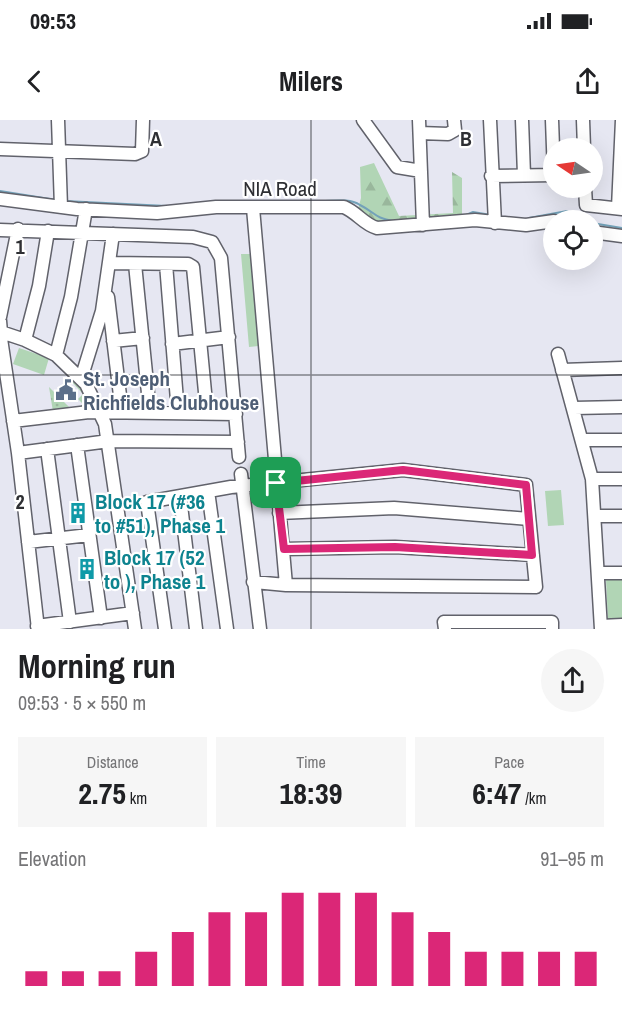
<!DOCTYPE html>
<meta charset="utf-8">
<style>
body{margin:0;font-family:"Archivo Narrow",sans-serif;background:#f6f6f6;color:#202124;height:100vh;display:flex;flex-direction:column;font-size:22px;white-space:nowrap}
*{box-sizing:border-box;margin:0}
p{font-size:20px;color:#757577}
.icon{flex:none;width:33px;height:33px;fill:none;stroke:currentColor;stroke-width:2;stroke-linecap:round;stroke-linejoin:round}
.map{position:relative;height:509px;overflow:hidden}
.side{display:flex;flex-direction:column;background:#fff;flex:1}
.side>*{flex:none}
.needle{width:39px;rotate:283deg}
.tools{position:absolute;left:543px;top:18px;display:grid;gap:12px}
.tools a{display:grid;place-items:center;width:60px;height:60px;border-radius:50%;background:#fff;box-shadow:0 6px 24px #0002;font-size:30px}
.pin{position:absolute;display:grid;place-items:center;width:51px;height:51px;color:#fff;margin:-26px;border-radius:12px;box-shadow:0 3px 9px #0006}
.round{display:grid;place-items:center;flex:none;width:63px;height:63px;border-radius:32px;background:#f6f6f6}
.headline{display:flex;align-items:center;justify-content:space-between;height:102px;padding:0 18px}
h1{font-size:33px;font-weight:800;line-height:45px}
.stats{display:grid;grid-template-columns:repeat(3,1fr);gap:9px;height:102px;padding:6px 18px}
.stats div{display:grid;align-content:center;border-radius:0px;background:#f6f6f6;text-align:center}
.stats b{font-size:30px;font-weight:800}
.stats small{font-size:16px;font-weight:400}
.stats p{font-size:16px}
.chart{height:168px;padding:12px 18px}
.chart p{display:flex;justify-content:space-between}
.chart svg{width:100%;height:108px;margin-top:6px;stroke:#db2777;stroke-width:6}
.status{display:flex;justify-content:space-between;align-items:center;height:42px;padding:0 30px;background:#fff;direction:ltr}
.status svg{height:16px;fill:currentColor}
header{display:flex;justify-content:space-between;align-items:center;height:78px;padding:0 18px;background:#fff;font-size:27px;font-weight:800}
.map>svg:first-child{display:block}
.green{fill:#b1d5b5}
.forest{fill:url(#forest-firs)}
.park{fill:url(#park-dots)}
.lines{fill:none;stroke-linecap:round;stroke-linejoin:round}
.stream{stroke:#73a2b9;stroke-width:2}
.minor-casing{stroke:#61626b;stroke-width:15}
.minor{stroke:#fff;stroke-width:12}
.route-casing{stroke:#fff;stroke-width:12}
.route{stroke:#db2777;stroke-width:8}
.grid{fill:none;stroke:#2e2f33;stroke-width:1.5;stroke-opacity:0.55}
.labels{text-anchor:middle;dominant-baseline:central;stroke-width:4.5;stroke-linejoin:round;paint-order:stroke}
.street-label{font-size:21px;fill:#2e2f33;stroke:#fff}
.service-label{font-size:21px;font-weight:bold;fill:#4e5e75;stroke:#fff;text-anchor:start}
.culture-label{font-size:21px;font-weight:bold;fill:#0d838f;stroke:#fff;text-anchor:start}
.grid-label{font-size:20px;text-anchor:middle;font-weight:bold;fill:#2e2f33;stroke:#fff;stroke-width:4.5;stroke-linejoin:round;paint-order:stroke}
</style>
<div class="status"><b>09:53</b><svg viewBox="0 0 49 12"><path d="M0 12V9h3v3zM5 12V6h3v6zM10 12V3h3v9zM15 12V0h3v12zM26 1h20v11H26zM47 4h2v5h-2z"/></svg></div>
<header><svg class="icon" aria-label="back" viewBox="0 0 24 24"><path d="M15 5l-7 7 7 7"/></svg>Milers<svg class="icon" aria-label="share" viewBox="0 0 24 24"><path d="M12 15V3M7 8l5-5 5 5M5 13v7h14v-7"/></svg></header>
<div class="map">
<svg width="622" height="509" viewBox="0 0 622 509">
<defs>
<pattern id="forest-firs" width="22" height="20" patternUnits="userSpaceOnUse" patternTransform="scale(1.5)"><rect width="22" height="20" fill="#b1d5b5"/><path d="M5 1l3.5 6h-7zM16 11l3.5 6h-7z" fill="#99b79c"/></pattern>
<pattern id="park-dots" width="8" height="8" patternUnits="userSpaceOnUse" patternTransform="scale(1.5)"><rect width="8" height="8" fill="#b1d5b5"/><path d="M2 2h.1M6 6h.1" fill="none" stroke="#99b79c" stroke-width="1.8" stroke-linecap="round"/></pattern>
</defs>
<rect width="100%" height="100%" fill="#e6e7f2"/>
<!-- green -->
<path class="green" d="M241,134H255L266,225L249,227Z
M19,228L49,238L44,255L13,244Z
M561,370L564,405L548,406L545,371Z
M606,459H622V502H608Z"/>
<!-- forest -->
<path class="forest" d="M374,43L399,96L453,93L452,52L462,58V103L395,110L357,93L361,78L360,47Z"/>
<!-- park -->
<path class="park" d="M73,255L80,262L84,274C93,276 97,283 98,293L54,298L49,267L74,292L83,284L78,279L83,274L71,261Z"/>
<g class="lines">
<!-- stream -->
<path class="stream" d="M0,71L56,80
M65,81L167,86
M322,81C334,81 349,78 360,85C376,93 374,98 394,101
M199,83L220,81
M466,95L473,92L491,95
M529,98L567,91L579,100
M592,103L622,108"/>
<defs>
<path id="minor" d="M58,0L61,87
M363,0L397,47L421,51
M419,0L423,105
M490,0L495,103
M522,0L524,55
M583,0L584,28
M420,13L448,14L455,10L454,0
M0,29L135,34L142,31L143,0
M491,56L554,55L552,0
M585,68L586,85L622,89
M0,79L77,89L157,93L216,87H344C358,93 363,104 377,108L475,100L526,105L554,101
M253,88L286,465
M618,88L622,0
M0,110L193,117L212,122L221,138L239,337
M592,112L622,116
M110,143L188,144L193,147L207,293
M135,144L150,293
M166,144L178,293
M108,177L122,292
M0,197L18,109
M0,201L1,212L25,220L56,235L71,177L86,89
M0,212L18,333L38,509
M25,220L39,166L48,111
M113,221L143,218
M172,224L229,217
M558,234L592,359L601,509
M56,235L86,264L105,304L135,509
M562,250L622,248
M81,259L102,191L113,114
M574,288L622,287
M13,301L89,292L236,294
M584,320H622
M77,325L101,498
M47,329L70,502
M18,333L109,321L238,322
M241,354L260,509
M592,359H622
M208,371L227,509
M180,377L196,509
M279,393L394,388L529,399
M596,396H622
M28,422L89,415
M284,429L395,427L533,435
M599,453H622
M37,506L133,493
M601,506L622,505
M165,509L147,382L231,367L403,350L526,365L536,467L286,465L253,462
M445,509L444,502H552V509"/>
</defs>
<!-- minor casing -->
<use href="#minor" class="minor-casing"/>
<!-- minor -->
<use href="#minor" class="minor"/>
</g>
<g class="lines">
<defs>
<path id="route" d="M403,350L526,365L532,435L395,427L284,429L276,363Z"/>
</defs>
<!-- route casing -->
<use href="#route" class="route-casing"/>
<!-- route -->
<use href="#route" class="route"/>
</g>
<!-- grid -->
<path class="grid" d="M311,0V509M0,255H622"/>
<!-- icons -->
<defs>
<symbol id="civic-bare" viewBox="-9 -9 18 18"><path d="M-.6-6.5H3V-4.5H.6V-3L4-1V1h2V6H-6V1h2V-1L-.6-3ZM-1.2 2.5V6h2.4V2.5Z" fill="#5c6f8a" stroke="#fff" stroke-width="2.5" paint-order="stroke"/></symbol>
<symbol id="building-bare" viewBox="-9 -9 18 18"><path d="M-4-6H4V6H1V3H-1V6H-4ZM-2.5-4.3h1.7v1.8h-1.7ZM.8-4.3h1.7v1.8H.8ZM-2.5-1h1.7V.8h-1.7ZM.8-1h1.7V.8H.8Z" fill="#0f9aa8" stroke="#fff" stroke-width="2.5" paint-order="stroke"/></symbol>
</defs>
<g fill-rule="evenodd">
<use href="#civic-bare" x="51" y="255" width="30" height="30"/>
<use href="#building-bare" x="63" y="378" width="30" height="30"/>
<use href="#building-bare" x="72" y="434" width="30" height="30"/>
</g>
<g class="labels">
<!-- street labels -->
<g class="street-label">
<text x="280" y="68">NIA Road</text>
</g>
<!-- service labels -->
<g class="service-label">
<text x="83" y="258">St. Joseph<tspan x="83" dy="24">Richfields Clubhouse</tspan></text>
</g>
<!-- culture labels -->
<g class="culture-label">
<text x="95" y="381">Block 17 (#36<tspan x="95" dy="24">to #51), Phase 1</tspan></text>
<text x="104" y="437">Block 17 (52<tspan x="104" dy="24">to ), Phase 1</tspan></text>
</g>
</g>
<g class="grid-label">
<text x="156" y="26">A</text>
<text x="466" y="26">B</text>
<text x="20" y="134">1</text>
<text x="20" y="389">2</text>
</g>
</svg>
<div class="tools">
<a><svg class="needle" viewBox="-14 -14 28 28"><path d="M0-13l5 13h-10z" fill="#e53935"/><path d="M0 13l5-13h-10z" fill="#757577"/></svg></a>
<a><svg class="icon" aria-label="locate" viewBox="0 0 24 24"><circle cx="12" cy="12" r="6"/><path d="M12 2v4M12 18v4M2 12h4M18 12h4"/></svg></a>
</div>
<div class="pin" style="left:276px;top:363px;background:#1e9e55"><svg class="icon" aria-label="arrive" viewBox="0 0 24 24"><path d="M6 21V4h12l-3 4 3 4H6"/></svg></div>
</div>
<section class="side">
<div class="headline"><div><h1>Morning run</h1><p>09:53 · 5 × 550 m</p></div><a class="round"><svg class="icon" aria-label="share" viewBox="0 0 24 24"><path d="M12 15V3M7 8l5-5 5 5M5 13v7h14v-7"/></svg></a></div>
<div class="stats">
<div><p>Distance</p><b>2.75<small> km</small></b></div>
<div><p>Time</p><b>18:39</b></div>
<div><p>Pace</p><b>6:47<small> /km</small></b></div>
</div>
<div class="chart"><p><span>Elevation</span>91–95 m</p>
<svg viewBox="0 0 160 44" preserveAspectRatio="none"><path d="M5 44V38M15 44V38M25 44V38M35 44V30M45 44V22M55 44V14M65 44V14M75 44V6M85 44V6M95 44V6M105 44V14M115 44V22M125 44V30M135 44V30M145 44V30M155 44V30"/></svg>
</div>
</section>
